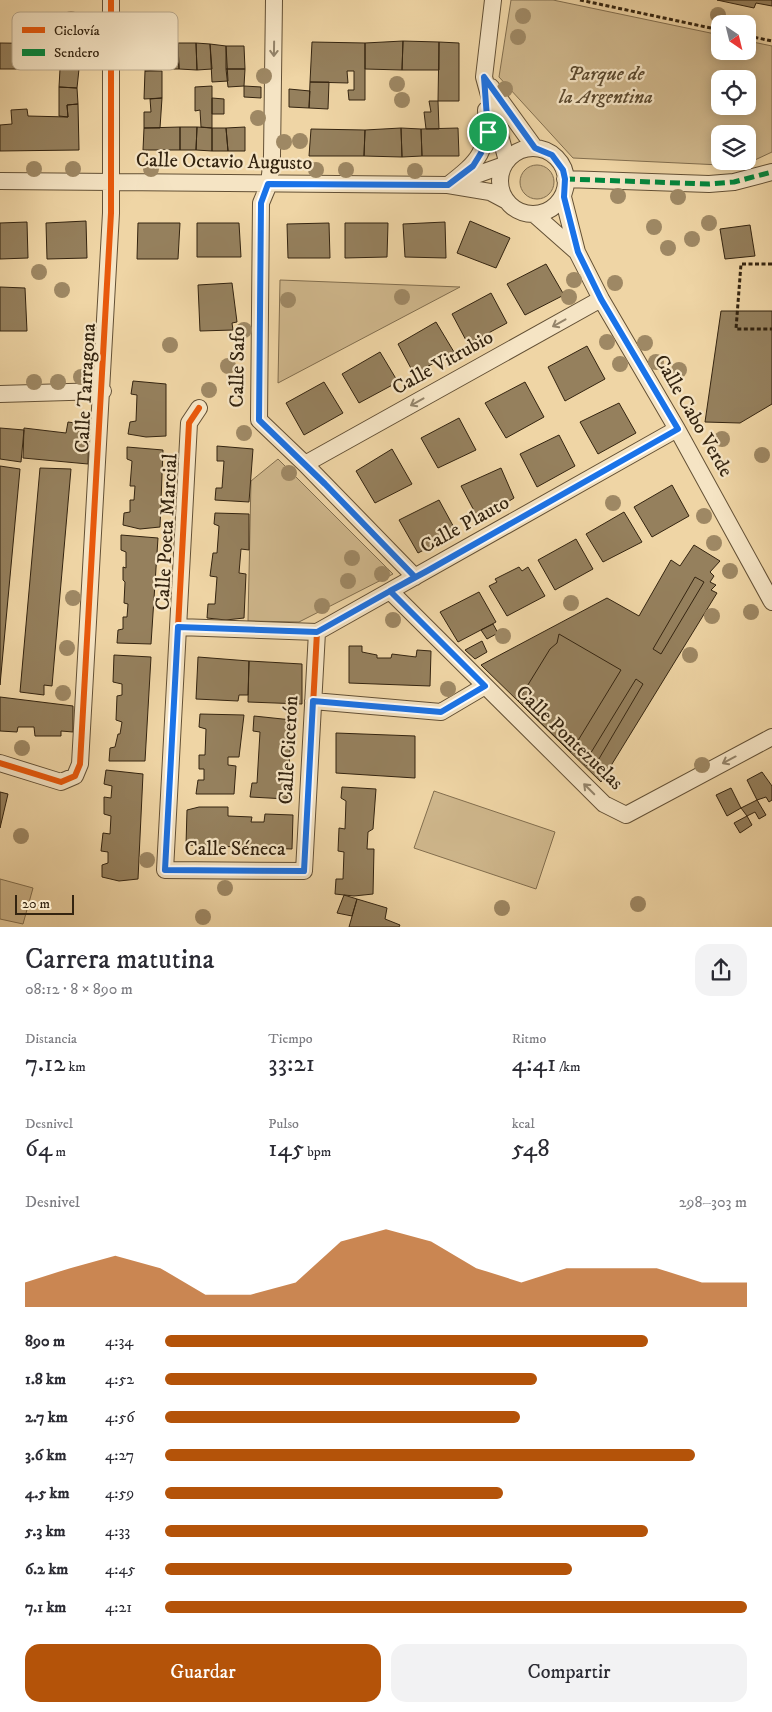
<!DOCTYPE html>
<html lang="es">
<meta charset="utf-8">
<style>
body{margin:0;font-family:"IM FELL DW Pica",serif;background:#f2f2f3;color:#2b2b33;height:100vh;display:flex;flex-direction:column;font-size:19px;white-space:nowrap}
*{box-sizing:border-box;margin:0}
p{font-size:16px;color:#7c7c81}
.icon{flex:none;width:28px;height:28px;fill:none;stroke:currentColor;stroke-width:2;stroke-linecap:round;stroke-linejoin:round}
.map{position:relative;height:927px;overflow:hidden}
.side{display:flex;flex-direction:column;background:#fff;flex:1}
.side>*{flex:none}
.needle{width:32px;rotate:145deg}
.fabs{position:absolute;left:711px;top:15px;display:grid;gap:10px}
.fabs a{display:grid;place-items:center;width:45px;height:45px;border-radius:10px;background:#fff;box-shadow:0 2px 12px #0003;font-size:25px}
.scale{position:absolute;left:15px;bottom:12px;width:59px;box-sizing:border-box;padding-left:5px;border:2px solid #342410;border-top:0;font-size:14px;line-height:18px;white-space:nowrap;color:#342410;-webkit-text-stroke:4px #f5e4c4;paint-order:stroke}
.pin{position:absolute;display:grid;place-items:center;width:42px;height:42px;color:#fff;margin:-21px;border:2px solid #fff;border-radius:50%;box-shadow:0 1px 5px #0007}
.round{display:grid;place-items:center;flex:none;width:52px;height:52px;border-radius:15px;background:#f2f2f3}
.headline{display:flex;align-items:center;justify-content:space-between;height:85px;padding:0 25px}
h1{font-size:28px;font-weight:600;line-height:38px}
.metrics{display:grid;grid-template-columns:repeat(3,1fr);gap:8px;height:85px;padding:5px 25px}
.metrics div{display:grid;align-content:center}
.metrics b{font-size:25px;font-weight:600}
.metrics small{font-size:14px;font-weight:400}
.metrics p{font-size:14px}
.chart{height:140px;padding:10px 25px}
.chart p{display:flex;justify-content:space-between}
.chart svg{width:100%;height:90px;margin-top:5px;fill:#b45309;opacity:.7}
.primary-button{display:flex;gap:10px;margin-top:auto;padding:10px 25px}
.primary-button a{flex:1;height:58px;border-radius:15px;background:#b45309;color:#fff;font-size:20px;font-weight:600;line-height:58px;text-align:center}
.primary-button a+a{background:#f2f2f3;color:#2b2b33}
ul{padding:0 25px;list-style:none;font-size:16px}
li{display:grid;grid-template-columns:80px 60px 1fr;align-items:center;height:38px}
li i{height:12px;border-radius:6px;background:#b45309}
.map>svg:first-child{display:block}
.green{fill:#cfb78c;stroke:#826e4e;fill-rule:evenodd}
.building{fill:#95805d;stroke:#342410}
.lines{fill:none;stroke-linecap:round;stroke-linejoin:round}
.street-casing{stroke:#635035;stroke-width:18}
.path{stroke:#342410;stroke-width:3;stroke-dasharray:4 2.5;stroke-linecap:butt}
.street{stroke:#f5e4c4;stroke-width:16}
.quiet{stroke:#00873e;stroke-width:5;stroke-dasharray:10 5;stroke-linecap:butt}
.cycleway-casing{stroke:#f5e4c4;stroke-width:9}
.cycleway{stroke:#e8590c;stroke-width:6}
.tree{fill:#9e8864}
.oneway{stroke:#94846a}
.route-casing{stroke:#fff;stroke-width:10}
.route{stroke:#1a73e8;stroke-width:6}
.labels{text-anchor:middle;dominant-baseline:central;stroke-width:4.5;stroke-linejoin:round;paint-order:stroke}
.park-label{font-size:20px;font-style:italic;fill:#5b492f;stroke:#f5e4c4}
.street-label{font-size:20px;fill:#342410;stroke:#f5e4c4}
.key{fill:#f5e4c4;stroke:#bbaa8e;stroke-width:1}
.key-label{font-size:14px;fill:#342410}
</style>
<div class="map">
<svg width="772" height="927" viewBox="0 0 772 927">
<rect width="100%" height="100%" fill="#efd5a5"/>
<filter id="stains"><feTurbulence type="fractalNoise" baseFrequency=".004" numOctaves="4"/><feColorMatrix values="0 0 0 0 .2 0 0 0 0 .09 0 0 0 0 .02 0 0 0 .5 -.17"/></filter>
<radialGradient id="worn" r=".72"><stop offset=".6" stop-color="#630" stop-opacity="0"/><stop offset="1" stop-color="#630" stop-opacity=".3"/></radialGradient>
<!-- green -->
<path class="green" d="M511,0H553L720,35V51H748V41L772,46V152L742,166L573,158L499,77ZM720,79H748V106H720ZM720,134H748V161H720Z
M520 182a17 17 0 1 1 34 0a17 17 0 1 1-34 0Z
M280,280L460,287L278,383Z
M278,459L393,574L299,622L248,621L251,481Z
M434,791L555,832L536,889L414,848Z
M0,879L33,888L23,924L0,919Z"/>
<!-- building -->
<path class="building" d="M717,0H772V6L756,3L754,8Z
M403,41L439,42V70H402Z
M403,41L402,70L365,69V43Z
M312,42L365,43V100H349L348,90H354V71H347L348,83L310,82Z
M439,42L459,43V101H438Z
M0,43L78,44L79,69H0Z
M144,43H164V69L145,71Z
M164,43H178L179,69H164Z
M178,43H196L197,70L179,69Z
M196,43L210,44L212,69L197,70Z
M210,44L226,46L228,81L212,82Z
M226,46H244L245,69H226Z
M60,69H79L77,88L59,87Z
M226,69H245L244,86L228,87Z
M145,71H162V98L144,99Z
M310,82H329L328,109L309,108Z
M212,86V128L201,127L200,110L195,111V87Z
M244,86L261,87V98L244,97Z
M59,87L77,88L78,104L67,105L68,117L59,116Z
M289,89L310,91L309,108L289,107Z
M162,98L160,128H144V112H151L150,99Z
M212,98L224,99V114H212Z
M429,101H438L439,129H426L424,112H431Z
M78,104L79,150L0,151V125L12,124L11,110L27,109L28,116L68,117L67,105Z
M180,127H197L196,150H180Z
M180,127V150H143L144,128Z
M197,127L212,128V151L196,150Z
M245,127V151H228L226,128Z
M212,128H226L228,151H212Z
M401,128L421,129L422,156L402,157Z
M401,128L402,157L364,156L365,130Z
M458,128L459,156H422L421,129Z
M311,129L365,130L364,156H309Z
M86,221L87,258L47,259L46,223Z
M470,221L510,238L496,268L457,253Z
M27,222L28,258L0,259V223Z
M445,222L446,258L405,257L403,224Z
M138,223H180L178,259H137Z
M197,223H239L241,257H197Z
M329,223L330,258H288L287,224Z
M345,223H388L387,257L345,258Z
M750,225L755,256L725,259L720,229Z
M546,264L564,295L525,315L507,284Z
M232,283L237,322L232,323L233,330L200,331L198,285Z
M0,287L25,288L27,331H0Z
M491,293L507,323L468,344L452,314Z
M721,311H772V404L740,423L705,422Z
M436,322L454,352L414,374L398,344Z
M587,346L605,379L565,401L548,367Z
M380,352L398,382L359,403L342,374Z
M133,381L166,384V436L146,437L128,434L130,422L136,421L137,395L131,394Z
M324,382L343,413L304,435L286,403Z
M525,382L544,417L506,438L485,403Z
M619,403L636,433L598,454L580,422Z
M459,418L476,450L438,468L421,438Z
M68,422L89,425L88,464L23,458L24,428L66,433Z
M0,428L24,430L21,462L0,459Z
M559,435L575,466L537,487L520,454Z
M217,446L253,449L249,502L215,500L216,488H222L224,461H217Z
M127,447L163,450L160,527L140,529L123,525L124,513L130,512V500H134L135,486H130L132,461L127,459Z
M392,449L412,484L375,503L356,471Z
M0,466L20,469L0,685Z
M40,468L71,469L52,686L44,685V695L20,692Z
M501,468L514,498L479,520L461,486Z
M672,485L689,516L652,537L634,507Z
M439,500L457,533L418,553L399,520Z
M624,512L642,542L603,562L586,534Z
M215,513L249,514V550L241,549L239,573L246,574L244,618L226,620L207,618L208,604H215L217,577L210,576L213,553H217L219,526L214,524Z
M121,535L158,538L151,644L117,643L118,630L123,629V617H127L128,604L124,603L125,582L123,580V567L126,568V552L121,550Z
M576,539L593,569L555,590L538,560Z
M694,545L720,561L710,572L714,576L710,582L716,585L711,590L717,593L601,782L481,665L607,598L639,616L671,560L680,566Z
M519,567L522,571L528,567L545,596L507,616L489,586L497,582L495,579Z
M695,577L704,582L661,654L653,649Z
M479,592L496,622L458,642L440,612Z
M493,624L498,633L487,639L481,630Z
M559,634L621,670L571,752L518,701L550,649L557,643Z
M482,641L487,652L475,659L465,650Z
M349,646H362V652L377,655V658H391L392,654L416,657L417,650L431,651L430,686L349,683Z
M114,655L151,657L145,761H109L110,748L115,747L118,734H120L122,722L116,720L117,696L122,695V684L113,682Z
M198,657L249,661L248,695H239L238,701L196,699Z
M249,661L302,664V704L248,702Z
M636,679L643,684L593,769L584,764Z
M0,697L73,706V732L61,731V736H35L34,727H18L17,732L0,731Z
M200,714L244,715L239,757H228V765L236,766L234,794H196L198,780H204V769H199V755H205L206,729L199,727Z
M254,716L292,720L287,799L250,797L252,783H257L260,732L253,731Z
M336,733L415,736V778L336,773Z
M106,770L143,774L138,879L119,881L102,877V865L108,863V852L101,851L103,833L110,834L111,816L104,814V797L111,798L112,786L104,784Z
M762,772L772,786V800L769,802L766,797L757,800L747,780Z
M342,787L376,789L373,829L368,832L367,849H374L373,894L354,896L335,894L336,879H343L344,852L338,851L339,828L345,829L346,801L341,798Z
M731,788L741,808L727,816L716,795Z
M0,792L8,794L0,828Z
M757,800L766,815L759,819L755,812L747,816L741,808Z
M199,807H228V816L252,817L251,822H264L265,814L293,815L292,849L186,845L187,810Z
M747,816L752,825L740,833L734,823Z
M344,895L357,899L352,916L337,913Z
M357,899L387,908L385,919L400,925L399,927H349Z"/>
<g class="lines">
<defs>
<path id="street" d="M274,0L272,156L269,184L261,203L259,420L305,464L415,577
M493,0L484,77L507,161
M491,87L535,148
M500 181a33 33 0 1 1 66 0a33 33 0 1 1-66 0Z
M565,179L709,184L734,182L772,172
M462,180L504,165
M0,181L448,185L490,192L505,200
M448,185C479,161 489,151 486,110
M563,197L577,252L601,299L677,429L772,602
M534,214L577,252
M0,394L103,391
M199,408L189,423L165,870L304,871L317,632
M305,464L601,299
M390,591L604,804L626,815L772,737
M178,627L317,632L677,429
M313,701L441,712L485,686
M0,763L61,782L75,776L80,764L111,213V0"/>
</defs>
<!-- street casing -->
<use href="#street" class="street-casing"/>
<!-- path -->
<path class="path" d="M580,0L720,30
M748,36L772,41
M772,264H741L736,329H772"/>
<!-- street -->
<use href="#street" class="street"/>
<!-- quiet -->
<path class="quiet" d="M565,179L709,184L734,182L772,172"/>
<defs>
<path id="cycleway" d="M199,408L189,423L165,870L304,871L317,632
M0,763L61,782L75,776L80,764L111,213V0"/>
</defs>
<!-- cycleway casing -->
<use href="#cycleway" class="cycleway-casing"/>
<!-- cycleway -->
<use href="#cycleway" class="cycleway"/>
</g>
<!-- trees -->
<g class="tree">
<circle cx="718" cy="15" r="8"/>
<circle cx="523" cy="16" r="8"/>
<circle cx="71" cy="19" r="8"/>
<circle cx="518" cy="37" r="8"/>
<circle cx="264" cy="76" r="8"/>
<circle cx="397" cy="84" r="8"/>
<circle cx="505" cy="89" r="8"/>
<circle cx="402" cy="100" r="8"/>
<circle cx="258" cy="118" r="8"/>
<circle cx="300" cy="141" r="8"/>
<circle cx="284" cy="142" r="8"/>
<circle cx="34" cy="169" r="8"/>
<circle cx="73" cy="169" r="8"/>
<circle cx="151" cy="169" r="8"/>
<circle cx="316" cy="170" r="8"/>
<circle cx="346" cy="170" r="8"/>
<circle cx="415" cy="171" r="8"/>
<circle cx="618" cy="196" r="8"/>
<circle cx="678" cy="197" r="8"/>
<circle cx="709" cy="223" r="8"/>
<circle cx="654" cy="227" r="8"/>
<circle cx="692" cy="239" r="8"/>
<circle cx="668" cy="248" r="8"/>
<circle cx="39" cy="272" r="8"/>
<circle cx="574" cy="280" r="8"/>
<circle cx="615" cy="283" r="8"/>
<circle cx="62" cy="290" r="8"/>
<circle cx="402" cy="297" r="8"/>
<circle cx="569" cy="297" r="8"/>
<circle cx="288" cy="300" r="8"/>
<circle cx="244" cy="330" r="8"/>
<circle cx="607" cy="342" r="8"/>
<circle cx="645" cy="343" r="8"/>
<circle cx="170" cy="345" r="8"/>
<circle cx="656" cy="362" r="8"/>
<circle cx="620" cy="364" r="8"/>
<circle cx="228" cy="366" r="8"/>
<circle cx="679" cy="370" r="8"/>
<circle cx="81" cy="377" r="8"/>
<circle cx="34" cy="382" r="8"/>
<circle cx="58" cy="382" r="8"/>
<circle cx="209" cy="390" r="8"/>
<circle cx="244" cy="433" r="8"/>
<circle cx="722" cy="439" r="8"/>
<circle cx="762" cy="455" r="8"/>
<circle cx="289" cy="473" r="8"/>
<circle cx="613" cy="503" r="8"/>
<circle cx="704" cy="516" r="8"/>
<circle cx="714" cy="543" r="8"/>
<circle cx="352" cy="558" r="8"/>
<circle cx="730" cy="571" r="8"/>
<circle cx="382" cy="574" r="8"/>
<circle cx="348" cy="581" r="8"/>
<circle cx="73" cy="598" r="8"/>
<circle cx="571" cy="603" r="8"/>
<circle cx="322" cy="606" r="8"/>
<circle cx="751" cy="612" r="8"/>
<circle cx="712" cy="616" r="8"/>
<circle cx="393" cy="620" r="8"/>
<circle cx="503" cy="636" r="8"/>
<circle cx="67" cy="648" r="8"/>
<circle cx="690" cy="655" r="8"/>
<circle cx="448" cy="689" r="8"/>
<circle cx="63" cy="693" r="8"/>
<circle cx="22" cy="748" r="8"/>
<circle cx="702" cy="765" r="8"/>
<circle cx="21" cy="836" r="8"/>
<circle cx="147" cy="860" r="8"/>
<circle cx="225" cy="888" r="8"/>
<circle cx="638" cy="904" r="8"/>
<circle cx="502" cy="908" r="8"/>
<circle cx="203" cy="917" r="8"/>
</g>
<!-- one-way arrows -->
<defs><path id="oneway-shaft" d="M-6 0H5M1.5-3L5.5 0L1.5 3" fill="none" stroke-width="1.6" stroke-linecap="round" stroke-linejoin="round" transform="scale(1.25)"/></defs>
<g class="oneway">
<use href="#oneway-shaft" transform="translate(274 49) rotate(91)"/>
<use href="#oneway-shaft" transform="translate(559 323) rotate(151)"/>
<use href="#oneway-shaft" transform="translate(417 402) rotate(151)"/>
<use href="#oneway-shaft" transform="translate(729 760) rotate(152)"/>
<use href="#oneway-shaft" transform="translate(589 789) rotate(-135)"/>
</g>
<g class="lines">
<defs>
<path id="route" d="M488,132L481,153L473,166L448,185L268,184L261,203L259,420L325,484L415,577L317,632L178,627L165,870L304,871L313,701L441,712L485,686L390,591L427,571L678,429L601,299L578,252L564,197L565,179L563,170L552,155L535,148L484,77L488,132"/>
</defs>
<!-- route casing -->
<use href="#route" class="route-casing"/>
<!-- route -->
<use href="#route" class="route"/>
</g>
<g class="labels">
<!-- park labels -->
<g class="park-label">
<text x="606" y="74">Parque de<tspan x="606" dy="23">la Argentina</tspan></text>
</g>
<!-- street labels -->
<g class="street-label">
<text transform="translate(224 162) rotate(1)">Calle Octavio Augusto</text>
<text transform="translate(443 363) rotate(-29)">Calle Vitrubio</text>
<text transform="translate(238 367) rotate(-89)">Calle Safo</text>
<text transform="translate(86 388) rotate(-87)">Calle Tarragona</text>
<text transform="translate(693 416) rotate(60)">Calle Cabo Verde</text>
<text transform="translate(465 525) rotate(-29)">Calle Plauto</text>
<text transform="translate(167 532) rotate(-87)">Calle Poeta Marcial</text>
<text transform="translate(569 738) rotate(44)">Calle Pontezuelas</text>
<text transform="translate(289 750) rotate(-87)">Calle Cicerón</text>
<text x="235" y="849">Calle Séneca</text>
</g>
</g>
<!-- legend -->
<rect x="12" y="12" width="166" height="58" rx="8" class="key"/>
<rect x="22" y="27" width="23" height="6" fill="#e8590c"/>
<rect x="22" y="49" width="23" height="7" fill="#00873e"/>
<g class="key-label">
<text x="54" y="35">Ciclovía</text>
<text x="54" y="57">Sendero</text>
</g>
<rect width="100%" height="100%" filter="url(#stains)"/>
<rect width="100%" height="100%" fill="url(#worn)"/>
</svg>
<div class="fabs">
<a><svg class="needle" viewBox="-14 -14 28 28"><path d="M0-13l5 13h-10z" fill="#e53935"/><path d="M0 13l5-13h-10z" fill="#7c7c81"/></svg></a>
<a><svg class="icon" aria-label="locate" viewBox="0 0 24 24"><circle cx="12" cy="12" r="6"/><path d="M12 2v4M12 18v4M2 12h4M18 12h4"/></svg></a>
<a><svg class="icon" aria-label="layers" viewBox="0 0 24 24"><path d="M12 4l9 5-9 5-9-5zM3 14l9 5 9-5"/></svg></a>
</div>
<div class="scale">20 m</div>
<div class="pin" style="left:488px;top:132px;background:#1e9e55"><svg class="icon" aria-label="arrive" viewBox="0 0 24 24"><path d="M6 21V4h12l-3 4 3 4H6"/></svg></div>
</div>
<section class="side">
<div class="headline"><div><h1>Carrera matutina</h1><p>08:12 · 8 × 890 m</p></div><a class="round"><svg class="icon" aria-label="share" viewBox="0 0 24 24"><path d="M12 15V3M7 8l5-5 5 5M5 13v7h14v-7"/></svg></a></div>
<div class="metrics">
<div><p>Distancia</p><b>7.12<small> km</small></b></div>
<div><p>Tiempo</p><b>33:21</b></div>
<div><p>Ritmo</p><b>4:41<small> /km</small></b></div>
</div>
<div class="metrics">
<div><p>Desnivel</p><b>64<small> m</small></b></div>
<div><p>Pulso</p><b>145<small> bpm</small></b></div>
<div><p>kcal</p><b>548</b></div>
</div>
<div class="chart"><p><span>Desnivel</span>298–303 m</p>
<svg viewBox="0 0 160 44" preserveAspectRatio="none"><path d="M0 44V32L10 25L20 19L30 25L40 38L50 38L60 32L70 12L80 6L90 12L100 25L110 32L120 25L130 25L140 25L150 32L160 32V44z"/></svg>
</div>
<ul>
<li><b>890 m</b>4:34<i style="width:83%"></i></li>
<li><b>1.8 km</b>4:52<i style="width:64%"></i></li>
<li><b>2.7 km</b>4:56<i style="width:61%"></i></li>
<li><b>3.6 km</b>4:27<i style="width:91%"></i></li>
<li><b>4.5 km</b>4:59<i style="width:58%"></i></li>
<li><b>5.3 km</b>4:33<i style="width:83%"></i></li>
<li><b>6.2 km</b>4:45<i style="width:70%"></i></li>
<li><b>7.1 km</b>4:21<i style="width:100%"></i></li>
</ul>
<div class="primary-button"><a>Guardar</a><a>Compartir</a></div>
</section>
